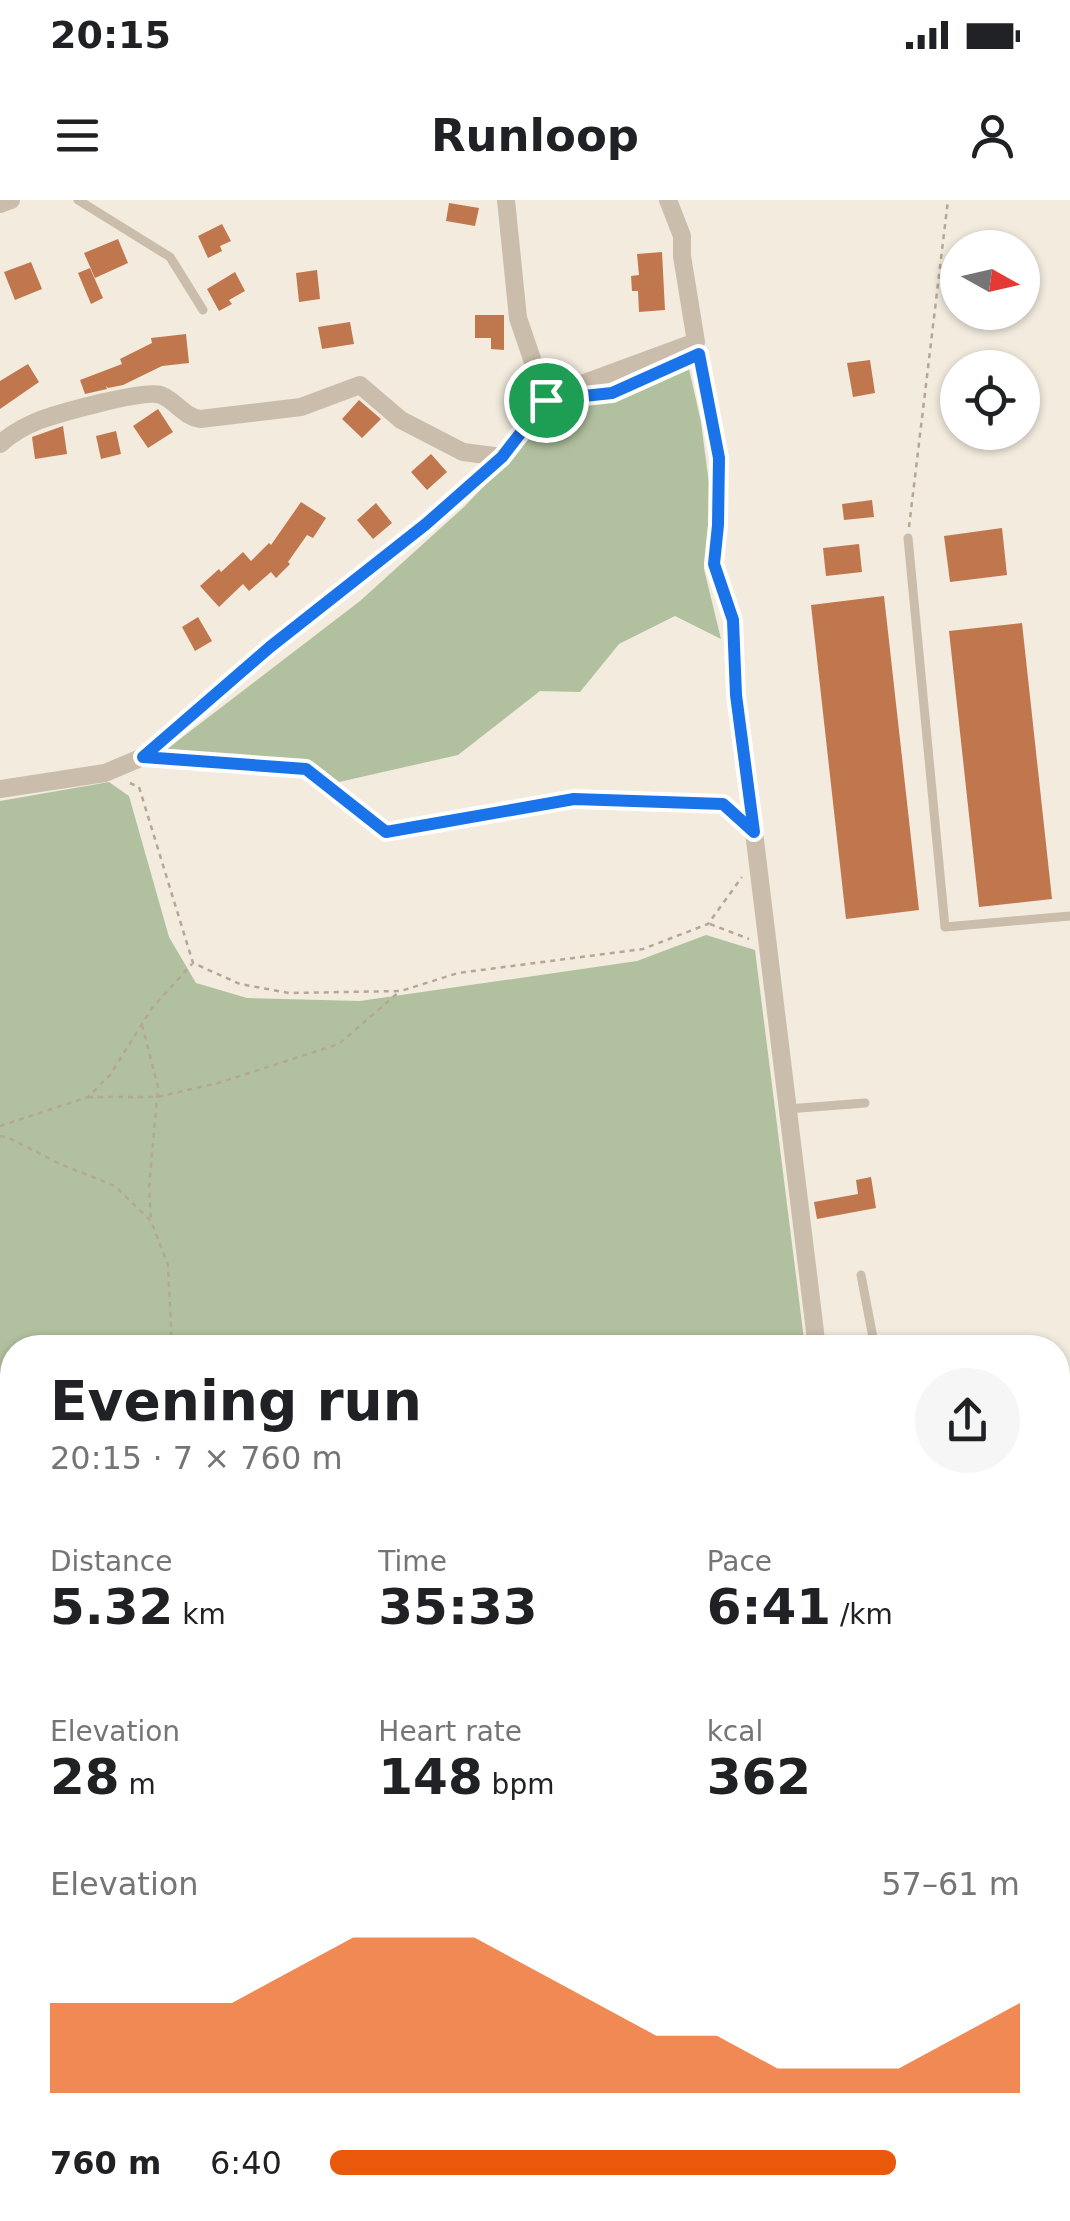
<!DOCTYPE html>
<meta charset="utf-8">
<style>
body{margin:0;font-family:"DejaVu Sans",sans-serif;background:#f6f6f6;color:#202124;height:100vh;display:flex;flex-direction:column;font-size:38px;white-space:nowrap}
*{box-sizing:border-box;margin:0}
p{font-size:32px;color:#757577}
.icon{flex:none;width:55px;height:55px;fill:none;stroke:currentColor;stroke-width:2;stroke-linecap:round;stroke-linejoin:round}
.map{position:relative;flex:1;overflow:hidden}
.side{position:absolute;left:0px;top:1135px;width:1070px;height:888px;display:flex;flex-direction:column;background:#fff;border-radius:40px 40px 0 0;box-shadow:0 2px 8px #0004}
.side>*{flex:none}
.needle{width:65px;rotate:98deg}
.controls{position:absolute;left:940px;top:30px;display:grid;gap:20px}
.controls a{display:grid;place-items:center;width:100px;height:100px;border-radius:50%;background:#fff;box-shadow:0 2px 8px #0004;font-size:50px}
.pin{position:absolute;display:grid;place-items:center;width:85px;height:85px;color:#fff;margin:-42px;border:5px solid #fff;border-radius:50%;box-shadow:0 2px 10px #0007}
.round{display:grid;place-items:center;flex:none;width:105px;height:105px;border-radius:52px;background:#f6f6f6}
.overview{display:flex;align-items:center;justify-content:space-between;height:170px;padding:0 50px}
h1{font-size:55px;font-weight:600;line-height:75px}
.metrics{display:grid;grid-template-columns:repeat(3,1fr);gap:15px;height:170px;padding:10px 50px}
.metrics div{display:grid;align-content:center}
.metrics b{font-size:50px;font-weight:600}
.metrics small{font-size:28px;font-weight:400}
.metrics p{font-size:28px}
.chart{height:280px;padding:20px 50px}
.chart p{display:flex;justify-content:space-between}
.chart svg{width:100%;height:180px;margin-top:10px;fill:#ea580c;opacity:.7}
ul{padding:0 50px;list-style:none;font-size:32px}
li{display:grid;grid-template-columns:160px 120px 1fr;align-items:center;height:75px}
li i{height:25px;border-radius:12px;background:#ea580c}
.status{display:flex;justify-content:space-between;align-items:center;height:70px;padding:0 50px;background:#fff;direction:ltr}
.status svg{height:28px;fill:currentColor}
header{display:flex;justify-content:space-between;align-items:center;height:130px;padding:0 50px;background:#fff;font-size:45px;font-weight:600}
.map>svg:first-child{display:block}
.green{fill:#b1c19f}
.building{fill:#c1774d}
.lines{fill:none;stroke-linecap:round;stroke-linejoin:round}
.path{stroke:#b5a795;stroke-width:2.5;stroke-dasharray:5 5;stroke-linecap:butt}
.lane{stroke:#cabdab;stroke-width:9}
.street{stroke:#cabdab;stroke-width:18}
.secondary{stroke:#9d8c7c;stroke-width:25}
.route-casing{stroke:#fff;stroke-width:20}
.route{stroke:#1a73e8;stroke-width:12}
</style>
<div class="status"><b>20:15</b><svg viewBox="0 0 49 12"><path d="M0 12V9h3v3zM5 12V6h3v6zM10 12V3h3v9zM15 12V0h3v12zM26 1h20v11H26zM47 4h2v5h-2z"/></svg></div>
<header><svg class="icon" aria-label="menu" viewBox="0 0 24 24"><path d="M4 6h16M4 12h16M4 18h16"/></svg>Runloop<svg class="icon" aria-label="person" viewBox="0 0 24 24"><circle cx="12" cy="8" r="4"/><path d="M4 21q1-7 8-7t8 7"/></svg></header>
<div class="map">
<svg width="1070" height="2021" viewBox="0 0 1070 2021">
<rect width="100%" height="100%" fill="#f2ebde"/>
<!-- green -->
<path class="green" d="M687,160L701,222L711,299L704,369L721,439L675,416L619,444L580,492L540,491L458,555L339,582L317,565L163,552L360,401L464,307L569,197Z
M109,582L129,596L169,737L196,783L247,798L360,801L637,761L706,735L755,750L805,1147L12,1148V1247L0,1249V601Z
M1070,1211V1310L1058,1312V1212Z"/>
<!-- building -->
<path class="building" d="M449,3L479,8L475,26L446,21Z
M222,24L231,41L220,46L222,51L208,58L198,36Z
M118,39L128,63L95,78L84,53Z
M662,52L665,110L639,112L638,91H632L631,76L639,75L637,54Z
M31,62L42,89L15,100L4,72Z
M90,68L103,98L91,104L78,73Z
M317,70L320,99L299,102L296,73Z
M235,72L245,91L229,100L232,104L219,111L207,89Z
M475,115H504V150L491,149V138H475Z
M350,122L354,144L322,149L318,127Z
M186,134L189,163L162,166L123,185L108,188L106,186L107,189L85,194L80,180L122,164L120,159L152,143L151,138Z
M870,160L875,193L853,197L847,163Z
M28,164L39,182L0,209V181Z
M359,200L381,219L362,238L342,219Z
M158,209L173,232L148,248L133,226Z
M63,226L67,254L35,259L32,237Z
M116,231L121,254L101,259L96,236Z
M431,254L447,272L427,290L411,272Z
M872,300L874,317L844,320L842,304Z
M301,302L326,318L313,338L307,335L288,362L290,364L276,378L271,372L249,391L243,384L219,407L200,386L219,369L221,372L243,352L251,361L269,343L271,345Z
M376,303L392,323L373,339L357,320Z
M1002,328L1007,375L950,382L944,336Z
M859,344L862,372L826,376L823,348Z
M884,396L919,710L846,719L811,405Z
M198,417L212,441L195,451L182,427Z
M1022,423L1052,699L979,707L949,431Z
M871,977L876,1008L817,1019L814,1002L858,994L856,980Z
M1062,1360L1070,1391V1493L1058,1496V1361Z
M1070,1877V1904L1058,1907V1879Z
M1070,1994V2021H1058V1996Z"/>
<g class="lines">
<!-- path -->
<path class="path" d="M700,160L719,258L718,325L714,364L733,420L736,495L752,615
M909,327L948,0
M170,559L306,569L386,631L574,599L723,604L741,620
M130,583L139,587L193,763L240,784L289,793L401,791L458,773L643,749L708,724L742,677
M710,724L749,739
M142,825L158,887L149,988L151,1019
M88,897H157L218,883L339,844L400,791
M0,926L88,897L110,875L152,808L192,764
M0,936L7,937L60,964L115,986L151,1021L168,1065L172,1148"/>
<!-- lane -->
<path class="lane" d="M78,0L170,57L203,110
M908,338L945,727L1070,716
M787,909L865,903
M861,1075L875,1148
M0,1287H12
M1058,1328L1070,1326
M0,1436L12,1442
M1067,1510L1070,1524
M0,1515L12,1485
M0,1545L12,1549
M1058,1720L1069,1718
M1058,1850L1070,1847
M1058,1936L1070,1934
M1058,1980L1070,1978
M87,2010L89,2021
M574,2010L576,2021
M653,2010L655,2021
M805,2010L807,2021
M937,2010L939,2021
M997,2010L999,2021"/>
<!-- street -->
<path class="street" d="M506,0L518,118L546,200
M0,4L11,0
M0,244C12,233 25,226 40,220C60,213 144,189 161,195C176,201 183,216 200,219L301,207L360,185L401,220L463,252L502,257
M0,589L105,573L143,557L270,447L426,324L502,257L546,200L579,185L696,142L682,56V36L668,0
M754,632L817,1148"/>
<!-- secondary -->
<path class="secondary" d="M1058,1759L1070,1757
M1058,1812L1070,1810
M0,1947L12,1944
M0,2000L12,1997"/>
</g>
<g class="lines">
<defs>
<path id="route" d="M699,154L719,258L718,325L714,364L733,420L736,495L754,632L723,604L574,599L386,632L306,569L143,557L270,447L426,324L502,257L546,200L612,193Z"/>
</defs>
<!-- route casing -->
<use href="#route" class="route-casing"/>
<!-- route -->
<use href="#route" class="route"/>
</g>
</svg>
<div class="controls">
<a><svg class="needle" viewBox="-14 -14 28 28"><path d="M0-13l5 13h-10z" fill="#e53935"/><path d="M0 13l5-13h-10z" fill="#757577"/></svg></a>
<a><svg class="icon" aria-label="locate" viewBox="0 0 24 24"><circle cx="12" cy="12" r="6"/><path d="M12 2v4M12 18v4M2 12h4M18 12h4"/></svg></a>
</div>
<div class="pin" style="left:546px;top:200px;background:#1e9e55"><svg class="icon" aria-label="arrive" viewBox="0 0 24 24"><path d="M6 21V4h12l-3 4 3 4H6"/></svg></div>
<section class="side">
<div class="overview"><div><h1>Evening run</h1><p>20:15 · 7 × 760 m</p></div><a class="round"><svg class="icon" aria-label="share" viewBox="0 0 24 24"><path d="M12 15V3M7 8l5-5 5 5M5 13v7h14v-7"/></svg></a></div>
<div class="metrics">
<div><p>Distance</p><b>5.32<small> km</small></b></div>
<div><p>Time</p><b>35:33</b></div>
<div><p>Pace</p><b>6:41<small> /km</small></b></div>
</div>
<div class="metrics">
<div><p>Elevation</p><b>28<small> m</small></b></div>
<div><p>Heart rate</p><b>148<small> bpm</small></b></div>
<div><p>kcal</p><b>362</b></div>
</div>
<div class="chart"><p><span>Elevation</span>57–61 m</p>
<svg viewBox="0 0 160 44" preserveAspectRatio="none"><path d="M0 44V22L10 22L20 22L30 22L40 14L50 6L60 6L70 6L80 14L90 22L100 30L110 30L120 38L130 38L140 38L150 30L160 22V44z"/></svg>
</div>
<ul>
<li><b>760 m</b>6:40<i style="width:82%"></i></li>
</ul>
</section>
</div>
